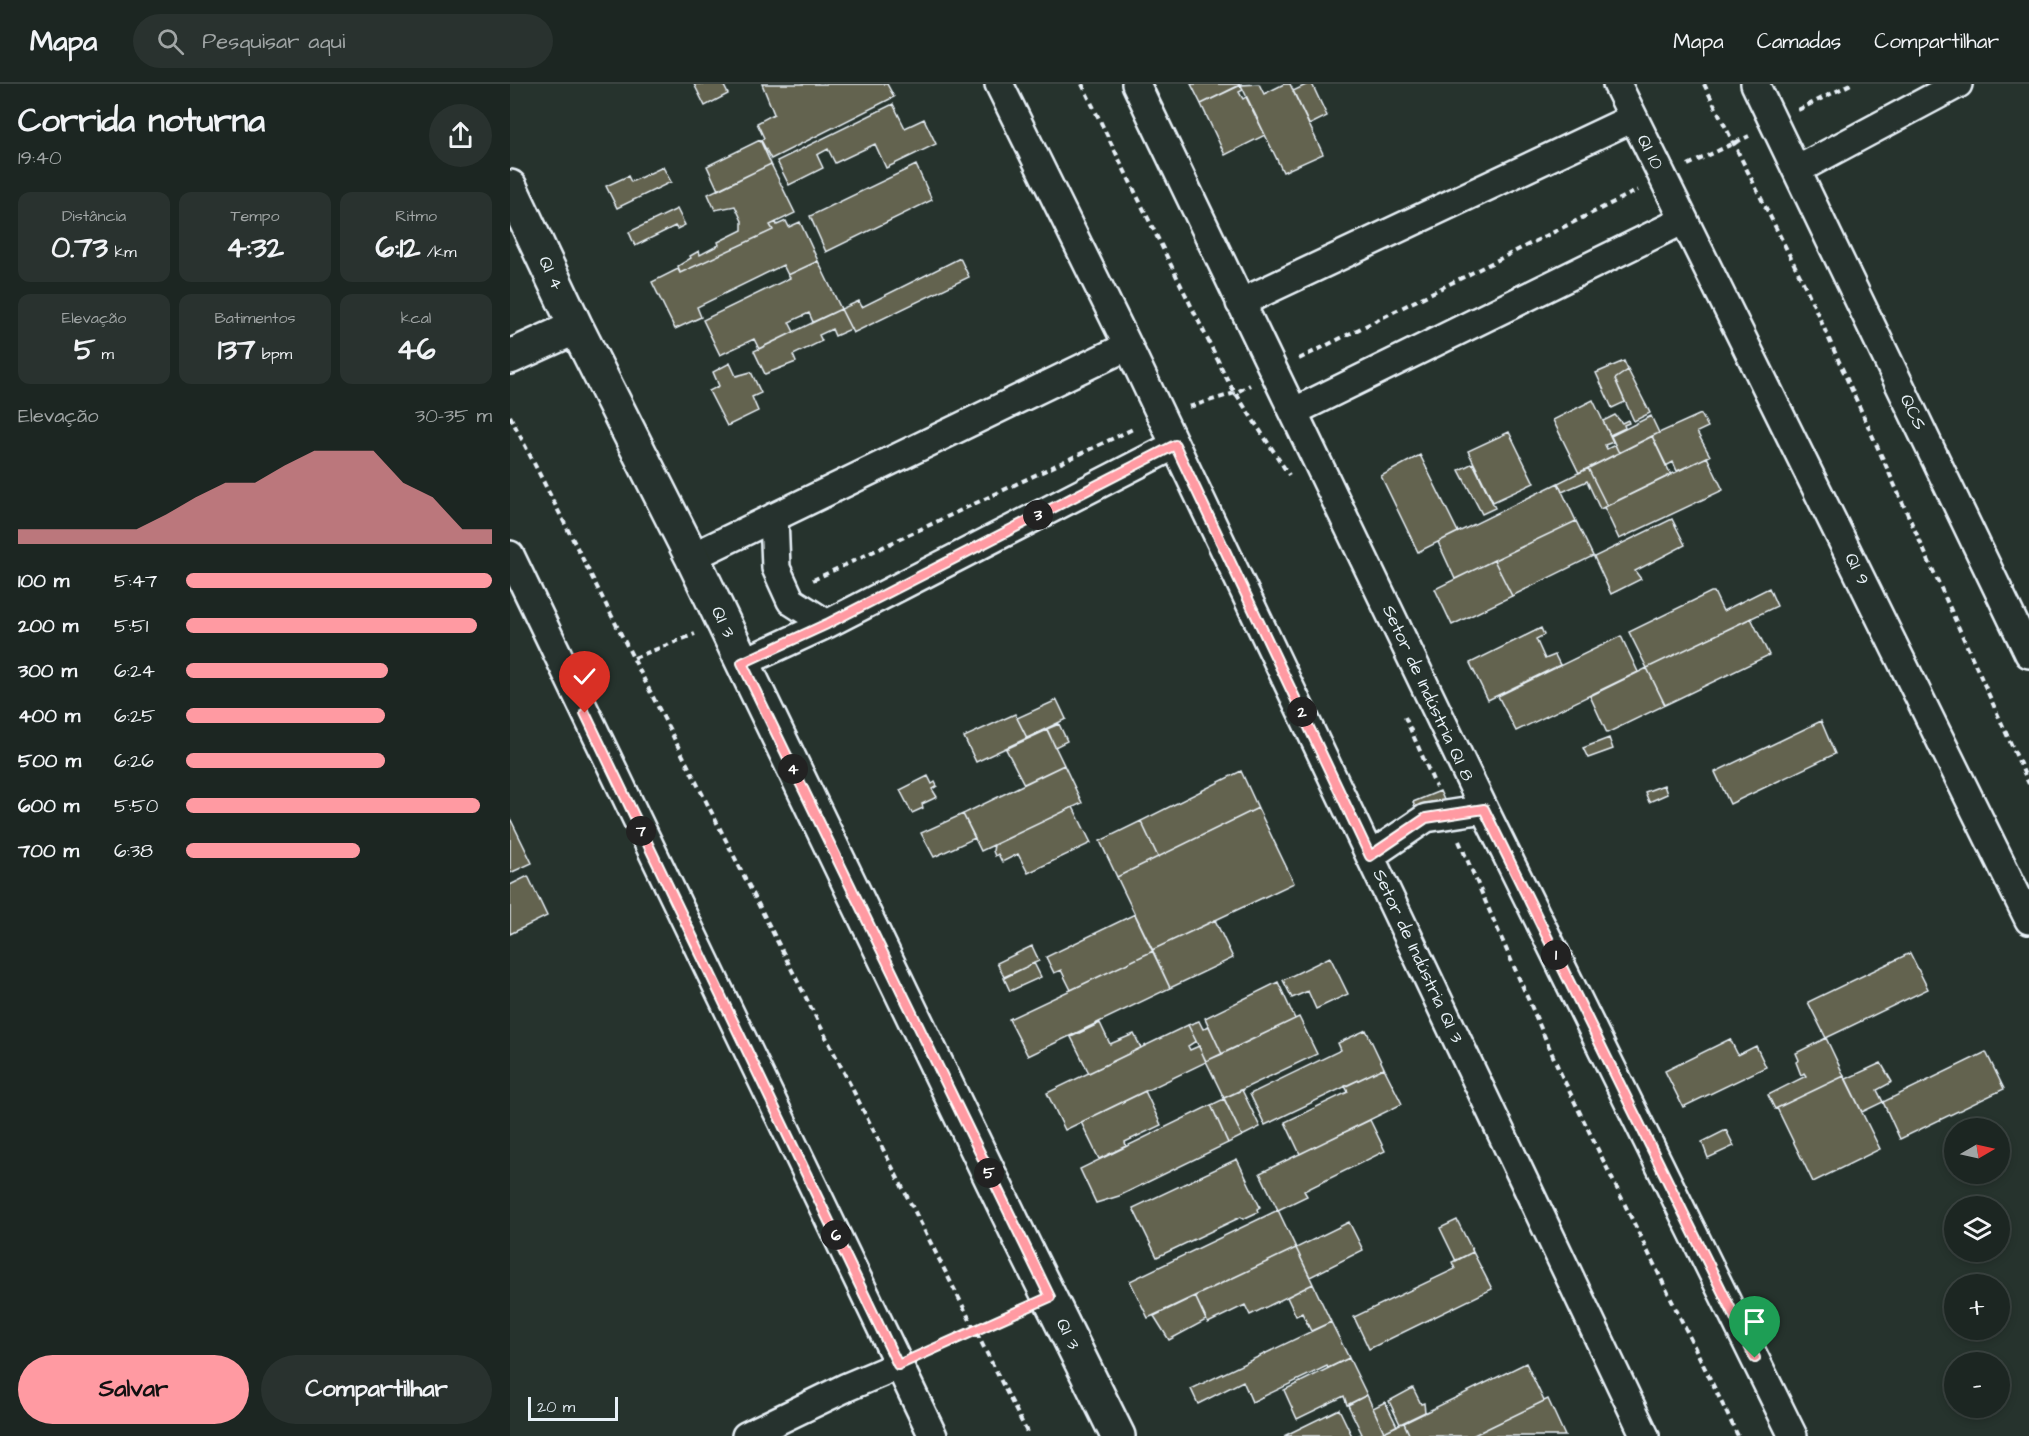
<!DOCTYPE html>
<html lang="pt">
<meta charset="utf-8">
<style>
body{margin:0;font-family:"Architects Daughter",sans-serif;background:#29322f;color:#f1f3f6;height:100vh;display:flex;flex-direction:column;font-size:22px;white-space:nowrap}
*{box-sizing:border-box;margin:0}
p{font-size:20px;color:#a0a5a5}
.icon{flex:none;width:33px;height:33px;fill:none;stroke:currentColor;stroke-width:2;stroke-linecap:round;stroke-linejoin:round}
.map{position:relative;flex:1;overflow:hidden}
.sheet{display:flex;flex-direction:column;background:#1c2622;width:510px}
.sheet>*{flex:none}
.needle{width:39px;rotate:81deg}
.buttons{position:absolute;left:1434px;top:1034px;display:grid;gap:12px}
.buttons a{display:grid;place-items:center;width:66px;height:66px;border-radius:50%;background:#1c2622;box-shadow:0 3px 9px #0003,0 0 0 2px #3a4340;font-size:30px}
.scale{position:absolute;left:18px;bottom:15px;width:90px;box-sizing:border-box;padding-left:6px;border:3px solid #e8f1f8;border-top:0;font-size:16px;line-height:21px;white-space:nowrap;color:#e8f1f8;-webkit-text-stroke:4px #26332d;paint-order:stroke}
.pin{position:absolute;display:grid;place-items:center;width:51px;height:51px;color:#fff;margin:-62px -26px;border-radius:50% 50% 50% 0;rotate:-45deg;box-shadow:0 0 6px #0007}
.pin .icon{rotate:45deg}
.km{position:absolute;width:30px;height:30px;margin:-15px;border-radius:50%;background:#222;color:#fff;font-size:16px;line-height:30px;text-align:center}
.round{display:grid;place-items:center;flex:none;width:63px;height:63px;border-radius:32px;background:#29322f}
.headline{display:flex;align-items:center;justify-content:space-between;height:102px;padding:0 18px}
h1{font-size:33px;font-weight:700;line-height:45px}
.figures{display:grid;grid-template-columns:repeat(3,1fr);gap:9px;height:102px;padding:6px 18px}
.figures div{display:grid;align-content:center;border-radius:12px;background:#29322f;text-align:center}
.figures b{font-size:30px;font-weight:700}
.figures small{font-size:16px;font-weight:400}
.figures p{font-size:16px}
.chart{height:168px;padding:12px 18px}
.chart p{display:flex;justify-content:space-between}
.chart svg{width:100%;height:108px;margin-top:6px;fill:#ff9aa2;opacity:.7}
.primary-button{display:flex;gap:12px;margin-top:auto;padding:12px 18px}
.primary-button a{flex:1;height:69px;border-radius:36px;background:#ff9aa2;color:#111;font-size:24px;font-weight:700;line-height:69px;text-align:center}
.primary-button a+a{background:#29322f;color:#f1f3f6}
ul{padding:0 18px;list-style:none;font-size:20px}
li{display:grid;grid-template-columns:96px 72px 1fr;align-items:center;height:45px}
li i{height:15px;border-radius:8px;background:#ff9aa2}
header{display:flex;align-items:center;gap:36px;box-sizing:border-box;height:84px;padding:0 30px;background:#1c2622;border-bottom:2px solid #3a4340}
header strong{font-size:28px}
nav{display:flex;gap:33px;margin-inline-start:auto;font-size:21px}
.search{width:420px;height:54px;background:#29322f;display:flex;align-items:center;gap:15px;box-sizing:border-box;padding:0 21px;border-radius:33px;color:#a0a5a5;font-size:22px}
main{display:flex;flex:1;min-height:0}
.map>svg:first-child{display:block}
.building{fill:#64634f;stroke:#e8f1f8;stroke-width:1.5}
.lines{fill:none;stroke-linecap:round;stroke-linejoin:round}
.street-casing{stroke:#e8f1f8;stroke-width:32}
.secondary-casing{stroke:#e8f1f8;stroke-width:38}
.path{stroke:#e8f1f8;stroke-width:4;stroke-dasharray:6 4.5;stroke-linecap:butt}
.street{stroke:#26332d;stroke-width:27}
.secondary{stroke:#26332d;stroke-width:33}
.route-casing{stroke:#fff;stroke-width:12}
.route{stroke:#ff9aa2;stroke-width:8}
.labels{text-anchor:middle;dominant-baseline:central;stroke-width:4.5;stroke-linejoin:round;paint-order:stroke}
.street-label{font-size:18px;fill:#e8f1f8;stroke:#26332d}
</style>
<header>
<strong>Mapa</strong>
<div class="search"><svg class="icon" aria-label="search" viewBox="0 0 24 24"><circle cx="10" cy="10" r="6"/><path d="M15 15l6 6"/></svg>Pesquisar aqui</div>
<nav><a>Mapa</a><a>Camadas</a><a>Compartilhar</a></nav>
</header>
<main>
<section class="sheet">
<div class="headline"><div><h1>Corrida noturna</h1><p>19:40</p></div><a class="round"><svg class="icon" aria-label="share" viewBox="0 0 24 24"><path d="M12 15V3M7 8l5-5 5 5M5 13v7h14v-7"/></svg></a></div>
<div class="figures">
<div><p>Distância</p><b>0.73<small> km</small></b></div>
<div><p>Tempo</p><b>4:32</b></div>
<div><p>Ritmo</p><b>6:12<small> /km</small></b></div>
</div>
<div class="figures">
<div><p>Elevação</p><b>5<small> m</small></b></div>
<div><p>Batimentos</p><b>137<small> bpm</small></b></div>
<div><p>kcal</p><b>46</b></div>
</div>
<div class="chart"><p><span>Elevação</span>30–35 m</p>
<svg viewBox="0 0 160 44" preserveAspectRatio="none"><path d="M0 44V38L10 38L20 38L30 38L40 38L50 32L60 25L70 19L80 19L90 12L100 6L110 6L120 6L130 19L140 25L150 38L160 38V44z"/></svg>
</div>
<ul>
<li><b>100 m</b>5:47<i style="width:100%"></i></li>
<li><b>200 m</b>5:51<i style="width:95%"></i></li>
<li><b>300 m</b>6:24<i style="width:66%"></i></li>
<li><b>400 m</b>6:25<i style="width:65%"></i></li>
<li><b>500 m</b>6:26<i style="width:65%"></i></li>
<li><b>600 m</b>5:50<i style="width:96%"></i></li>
<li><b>700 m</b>6:38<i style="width:57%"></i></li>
</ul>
<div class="primary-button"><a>Salvar</a><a>Compartilhar</a></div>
</section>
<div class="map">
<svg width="1519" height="1352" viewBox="0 0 1519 1352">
<rect width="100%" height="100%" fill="#26332d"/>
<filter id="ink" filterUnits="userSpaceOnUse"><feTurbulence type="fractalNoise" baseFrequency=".0167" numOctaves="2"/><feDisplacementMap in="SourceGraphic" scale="12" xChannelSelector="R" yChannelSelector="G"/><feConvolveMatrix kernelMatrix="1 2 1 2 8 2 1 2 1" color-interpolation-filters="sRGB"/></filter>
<g filter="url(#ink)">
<!-- building -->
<path class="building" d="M184,0H213L218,10L195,22Z
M252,0H377L384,13L261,75L251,56L254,54L247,39L264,30Z
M681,0H732L691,20Z
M749,0L754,10L774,0H780L813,70L773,88L731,1Z
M798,0H802L817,32L799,41L783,7Z
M731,1L733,6L729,8L733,15L736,13L755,51L715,71L691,20Z
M383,20L395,44L414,35L426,60L376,84L365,60L325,79L318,65L307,71L313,84L279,101L267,77Z
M250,56L261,80L208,106L197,82Z
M261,80L285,129L260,141L263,146L170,189L168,182L181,174L180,172L189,167L190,171L209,161L208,158L232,146V137L225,122L205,126L198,110Z
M406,81L422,116L316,168L300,132Z
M153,83L161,98L107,124L96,102L118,92L121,98Z
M167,125L175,141L167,145L165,142L125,162L119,148Z
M276,137L279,143L290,138L308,177L278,191L273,181L187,223L191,233L165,245L142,198L168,185L170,189L263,146L260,141L266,138L267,141Z
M450,174L459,193L343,249L331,225L349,217L352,223Z
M308,177L331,225L303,238L299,229L279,238L284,248L249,265L244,255L210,271L193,236L280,194L278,191Z
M331,225L341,245L325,252L322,245L309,251L312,257L283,271L286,278L255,290L244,267Z
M1114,277L1118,286L1105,295L1115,318L1102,324L1086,289Z
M220,279L226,292L241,288L251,309L242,313L248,327L217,342L199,307L209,302L203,288Z
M1118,286L1140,329L1124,337L1105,295Z
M1083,316L1103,358L1095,361L1097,365L1105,361L1109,369L1069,389L1043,336Z
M1191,330L1198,343L1187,348L1200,372L1167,387L1163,378L1156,382L1142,352Z
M1105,331L1112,339L1118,336L1119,339L1114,341L1115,344L1100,351L1093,337Z
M1141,332L1149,349L1109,369L1101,352Z
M999,348L1024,399L983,418L958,367Z
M1142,352L1161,391L1097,422L1078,384Z
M910,371L948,448L908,468L871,392Z
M1197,373L1213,406L1109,455L1094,423Z
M963,379L985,424L972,430L949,386Z
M1078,384L1097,422L1090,425L1077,397L1052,408L1048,399Z
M1048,399L1066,437L945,495L928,458Z
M1162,435L1175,461L1125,487L1131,495L1101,510L1084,473Z
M1066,437L1083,472L1002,512L984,476Z
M984,476L1002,512L942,541L925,505Z
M1259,504L1267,522L1137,584L1119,548L1201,508H1204L1213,527Z
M1241,534L1259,571L1155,621L1137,584Z
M1031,544L1034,551L1026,555L1035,575L1045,571L1050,581L978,616L960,579Z
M1111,552L1128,588L1006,647L988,612Z
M1137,584L1155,621L1097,649L1080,612Z
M547,616L556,635L517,654L507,634Z
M505,630L517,654L466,678L454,653Z
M1311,637L1325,670L1220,720L1205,688Z
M549,640L557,657L545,663L537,645Z
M537,646L554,681L514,700L496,665Z
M1099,654L1103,665L1078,674L1073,664Z
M554,681L572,719L471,767L453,730Z
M731,687L748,724L648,773L631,737Z
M418,692L422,700L425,698L427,702L422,705L427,713L412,720L413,724L402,729L390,706Z
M1154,701L1157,710L1139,718L1135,708Z
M930,707L935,718L907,729L903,718Z
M563,723L581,759L518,789L508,770L492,778L488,770L485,772L483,767L484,761Z
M748,724L784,799L642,866L607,793Z
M453,730L465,754L424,773L411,749Z
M0,734L22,779L0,789Z
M631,737L648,773L607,793L590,757Z
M18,792L37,832L0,850V801Z
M625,830L643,867L561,906L551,886L544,889L536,873Z
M705,836L723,874L660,904L642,866Z
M522,862L529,877L494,893L487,879Z
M643,867L660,904L518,972L499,935Z
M1400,869L1418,905L1316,954L1298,918Z
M820,873L838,910L806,925L798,907L782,914L773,896Z
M524,879L531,893L500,907L494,894Z
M768,898L785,935L712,970L695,934Z
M789,933L807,970L714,1014L696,977Z
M689,937L693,945L699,942L712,970L696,977L678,941Z
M590,939L600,960L624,950L631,964L579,989L561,953Z
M678,941L686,957L678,962L680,966L689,962L696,978L555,1046L537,1009Z
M856,946L874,984L755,1041L740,1010L831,966L828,959Z
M1316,954L1334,992L1265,1025L1258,1011L1296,992L1294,989L1291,991L1286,978L1289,976L1286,969Z
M1220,955L1228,971L1246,962L1256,983L1173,1023L1155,987Z
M1476,968L1494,1005L1390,1055L1373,1018Z
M1371,979L1382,998L1367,1006L1373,1018L1352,1028L1336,995Z
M874,984L892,1020L790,1070L775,1038L838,1008L835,1002Z
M1334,992L1370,1065L1303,1098L1267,1024Z
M732,1006L750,1043L732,1052L714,1014Z
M635,1007L651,1041L615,1058L616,1062L589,1075L571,1038Z
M714,1015L732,1052L718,1059L701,1021Z
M701,1021L718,1059L609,1112L586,1119L570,1085Z
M860,1036L875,1067L794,1107L797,1112L768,1126L750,1089Z
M1216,1046L1224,1062L1198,1074L1192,1058Z
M727,1075L750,1123L747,1125L748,1128L733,1135L731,1133L647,1173L623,1124Z
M768,1126L786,1164L638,1234L620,1197Z
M947,1136L963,1168L946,1177L930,1144Z
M839,1138L853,1166L800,1193L786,1164Z
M786,1164L803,1200L740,1231L735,1221L698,1239L685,1212Z
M963,1168L982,1205L859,1265L844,1233L945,1185L942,1178Z
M803,1200L821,1238L801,1247L792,1229L786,1232L777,1213Z
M685,1212L696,1236L659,1256L644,1232Z
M821,1238L839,1274L818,1284L817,1282L742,1318L733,1297L688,1320L681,1305Z
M839,1274L857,1311L837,1321L834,1312L787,1335L774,1306Z
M1016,1279L1034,1317L962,1352H900L894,1339Z
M903,1304L911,1320L914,1319L915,1328L890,1340L879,1317Z
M857,1311L874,1348L866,1352H847L852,1350L838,1321Z
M1038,1315L1055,1352H962L1034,1317Z
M875,1318L887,1342L874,1348L863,1324Z
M829,1325L842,1352H774Z
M894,1339L900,1352H866L890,1340Z"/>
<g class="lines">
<defs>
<path id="street" d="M489,0L618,262L1135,1352
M626,0L974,725L1283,1352
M1107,0L1519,836
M1245,0L1519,570
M1287,86L1448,0
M730,219L1123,34
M785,327L1174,136
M264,433L266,484L281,517L317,540
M0,471L389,1281
M182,473L618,262
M232,579L317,540L665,361
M860,772L916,734L974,725
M236,1352L337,1303L389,1281L423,1352"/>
<path id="secondary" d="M0,103L66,243L182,473L511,1156L608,1352
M0,273L66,243"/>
</defs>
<!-- street casing -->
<use href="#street" class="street-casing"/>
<!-- secondary casing -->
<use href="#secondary" class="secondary-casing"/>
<!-- path -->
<path class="path" d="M572,0L719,299L779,391
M1194,0L1296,204L1519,700
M1288,26L1341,0
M1178,81L1239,52
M789,275L1128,106
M679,323L725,309L740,301
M0,332L519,1352
M303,496L625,344
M124,574L185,550
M895,633L926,703
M949,757L1050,988L1228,1352
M415,1269L512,1226"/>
<!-- street -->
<use href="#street" class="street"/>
<!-- secondary -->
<use href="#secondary" class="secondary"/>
</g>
</g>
<g class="lines" filter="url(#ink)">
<defs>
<path id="route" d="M75,629L388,1281L540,1213L232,579L317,540L665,361L860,772L916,734L974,725L1245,1274"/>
</defs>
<!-- route casing -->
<use href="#route" class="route-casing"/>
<!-- route -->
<use href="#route" class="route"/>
</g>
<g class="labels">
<!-- street labels -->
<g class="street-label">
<text transform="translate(1140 68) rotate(63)">QI 10</text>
<text transform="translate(41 189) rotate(65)">QI 4</text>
<text transform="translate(1403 328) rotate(64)">QCS</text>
<text transform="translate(1347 485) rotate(64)">QI 9</text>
<text transform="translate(213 538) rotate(65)">QI 3</text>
<text transform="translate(918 609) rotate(65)">Setor de Indústria QI 8</text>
<text transform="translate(908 872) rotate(65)">Setor de Indústria QI 3</text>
<text transform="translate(558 1250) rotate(64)">QI 3</text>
</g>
</g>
</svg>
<div class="buttons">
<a><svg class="needle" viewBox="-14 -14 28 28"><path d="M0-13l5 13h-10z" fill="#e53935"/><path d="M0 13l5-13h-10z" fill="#a0a5a5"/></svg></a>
<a><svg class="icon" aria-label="layers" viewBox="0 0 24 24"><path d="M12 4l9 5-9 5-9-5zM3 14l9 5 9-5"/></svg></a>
<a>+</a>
<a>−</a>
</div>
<div class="scale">20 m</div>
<div class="pin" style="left:1245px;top:1274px;background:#1e9e55"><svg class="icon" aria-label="arrive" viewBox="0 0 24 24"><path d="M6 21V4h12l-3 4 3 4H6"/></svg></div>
<div class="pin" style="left:75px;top:629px;background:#d93025"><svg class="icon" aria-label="check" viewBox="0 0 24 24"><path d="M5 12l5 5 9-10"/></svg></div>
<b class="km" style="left:1046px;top:871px">1</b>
<b class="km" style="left:792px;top:628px">2</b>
<b class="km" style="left:528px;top:431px">3</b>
<b class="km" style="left:283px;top:685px">4</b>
<b class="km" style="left:479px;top:1089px">5</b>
<b class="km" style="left:326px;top:1151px">6</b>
<b class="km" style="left:131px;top:747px">7</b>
</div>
</main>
